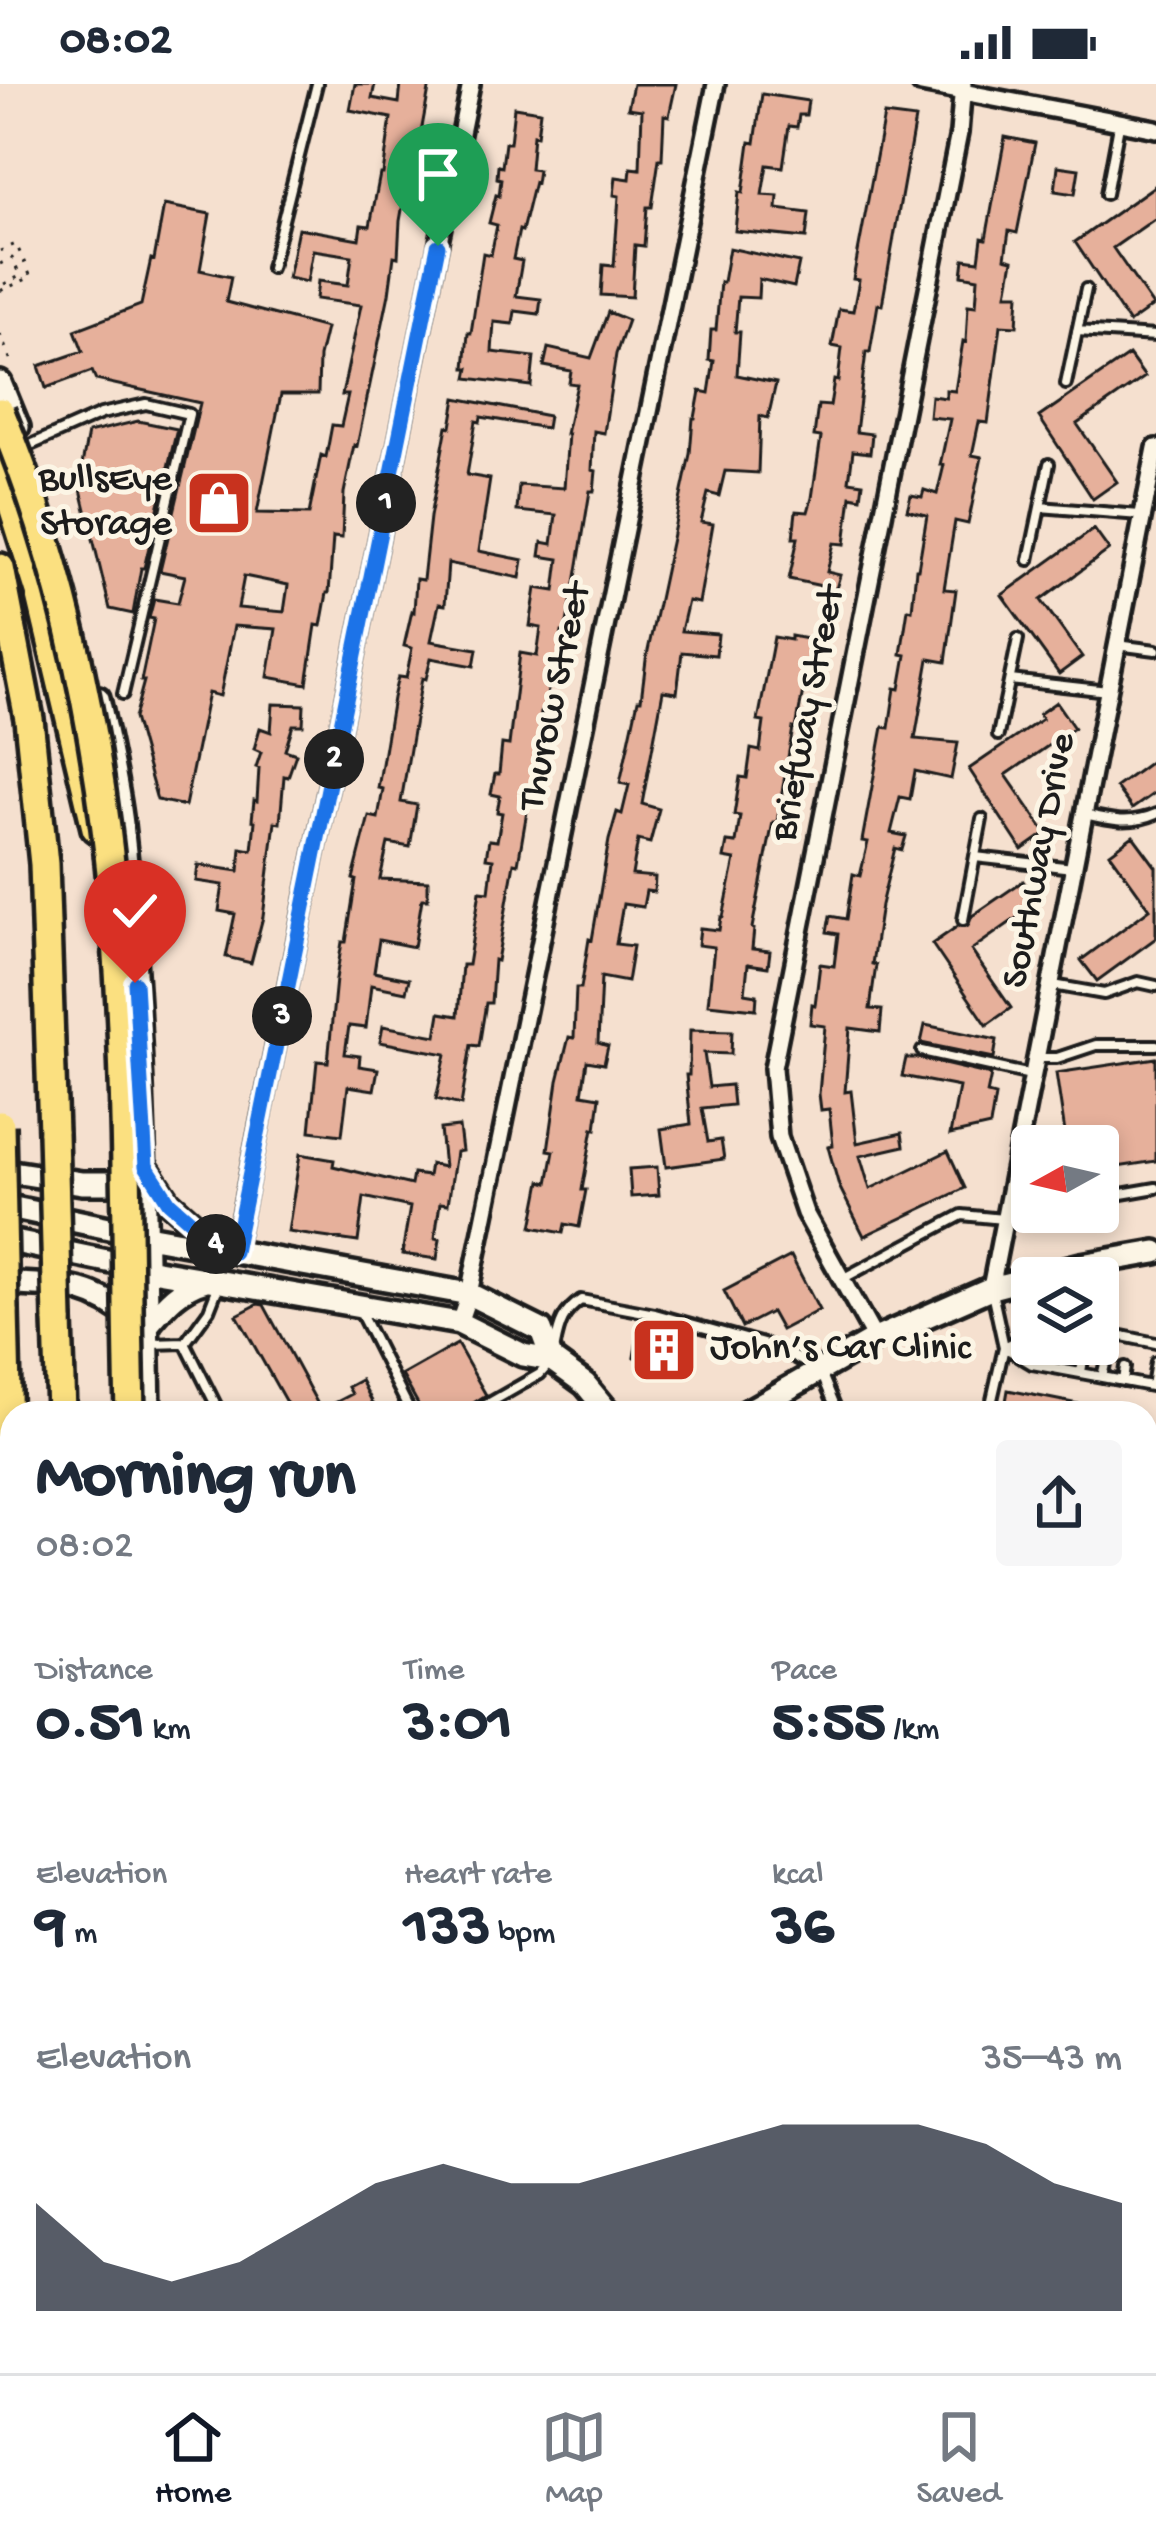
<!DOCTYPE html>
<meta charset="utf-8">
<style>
body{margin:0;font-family:"Gochi Hand",sans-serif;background:#f6f6f7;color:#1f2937;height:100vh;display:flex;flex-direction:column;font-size:45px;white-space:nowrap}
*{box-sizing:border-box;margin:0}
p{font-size:39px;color:#747a83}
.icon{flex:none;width:66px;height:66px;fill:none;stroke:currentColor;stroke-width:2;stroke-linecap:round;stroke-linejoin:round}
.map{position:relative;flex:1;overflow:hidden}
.details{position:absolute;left:0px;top:1317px;width:1158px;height:972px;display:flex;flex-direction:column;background:#fff;border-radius:36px 36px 0 0;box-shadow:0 6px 18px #0003}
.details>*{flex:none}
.needle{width:78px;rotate:262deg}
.buttons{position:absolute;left:1011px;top:1041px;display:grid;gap:24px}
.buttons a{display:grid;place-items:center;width:108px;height:108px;border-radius:12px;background:#fff;box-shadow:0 6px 18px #0003;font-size:60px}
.pin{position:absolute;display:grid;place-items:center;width:102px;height:102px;color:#fff;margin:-123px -51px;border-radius:50% 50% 50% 0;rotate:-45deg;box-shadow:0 0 12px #0007}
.pin .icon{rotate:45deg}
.km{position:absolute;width:60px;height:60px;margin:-30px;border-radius:50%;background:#222;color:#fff;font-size:33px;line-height:60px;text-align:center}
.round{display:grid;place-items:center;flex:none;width:126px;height:126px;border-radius:12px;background:#f6f6f7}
.summary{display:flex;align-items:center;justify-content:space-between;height:204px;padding:0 36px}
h1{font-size:66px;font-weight:800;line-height:90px}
.stats{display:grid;grid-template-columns:repeat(3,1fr);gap:18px;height:204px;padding:12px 36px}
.stats div{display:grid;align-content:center}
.stats b{font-size:60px;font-weight:800}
.stats small{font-size:33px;font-weight:400}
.stats p{font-size:33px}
.chart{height:336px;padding:24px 36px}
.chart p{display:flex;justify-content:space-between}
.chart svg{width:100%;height:216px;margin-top:12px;fill:#111827;opacity:.7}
.status{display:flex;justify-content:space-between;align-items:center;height:84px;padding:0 60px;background:#fff;direction:ltr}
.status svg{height:33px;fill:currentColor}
.dock{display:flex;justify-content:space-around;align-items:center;height:168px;border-top:3px solid #e0e1e3;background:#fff;font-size:33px;color:#747a83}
.dock a{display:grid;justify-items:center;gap:6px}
.dock .current{color:#111827}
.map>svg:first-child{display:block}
.building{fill:#e6b09b;stroke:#1c1c1c;stroke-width:3;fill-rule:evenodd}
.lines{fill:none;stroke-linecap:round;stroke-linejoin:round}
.lane-casing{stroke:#1c1c1c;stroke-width:16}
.street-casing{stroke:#1c1c1c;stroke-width:24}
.secondary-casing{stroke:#1c1c1c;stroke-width:30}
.highway-casing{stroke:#1c1c1c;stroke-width:36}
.path{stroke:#1c1c1c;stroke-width:3;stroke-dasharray:3 9;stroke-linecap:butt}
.lane{stroke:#fcf5e5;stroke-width:8}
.street{stroke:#fcf5e5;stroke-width:15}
.secondary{stroke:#fcf5e5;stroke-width:21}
.highway{stroke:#fbe080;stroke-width:27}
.highway-bridge-casing{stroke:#1c1c1c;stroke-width:36;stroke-linecap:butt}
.highway-bridge{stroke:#fbe080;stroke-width:27}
.route-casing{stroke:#fff;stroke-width:24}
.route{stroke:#1a73e8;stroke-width:15}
.labels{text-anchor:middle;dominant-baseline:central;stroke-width:10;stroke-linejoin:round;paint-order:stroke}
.poi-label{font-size:39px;fill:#1c1c1c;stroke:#fcf5e5;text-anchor:end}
.street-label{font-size:39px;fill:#1c1c1c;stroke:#fcf5e5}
</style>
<div class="status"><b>08:02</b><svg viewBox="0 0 49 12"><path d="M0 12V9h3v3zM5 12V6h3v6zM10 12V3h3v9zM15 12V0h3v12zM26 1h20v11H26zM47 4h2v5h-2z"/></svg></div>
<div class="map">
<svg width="1156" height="2289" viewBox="0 0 1156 2289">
<rect width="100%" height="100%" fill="#f5e0cf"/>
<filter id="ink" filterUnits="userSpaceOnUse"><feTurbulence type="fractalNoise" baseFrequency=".00833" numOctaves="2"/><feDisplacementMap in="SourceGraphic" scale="24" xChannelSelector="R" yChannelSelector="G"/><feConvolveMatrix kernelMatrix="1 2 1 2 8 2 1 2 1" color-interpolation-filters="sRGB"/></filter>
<g filter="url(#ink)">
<!-- building -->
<path class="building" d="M355,0H375L372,14L399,19L401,0H430L415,81L410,80L400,137L398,173L394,172L389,210L357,362L354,361L344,409L342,454L333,453L329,509H327L321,542L316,541L307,600L268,593L276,545L234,542L220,612L208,609L185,722L157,716L134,634L144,597H141L154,535L149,534L154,515L178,519L185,492L160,487L200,319L96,296L92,287L46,304L39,282L83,267L75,246L141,221L151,175L154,176L164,121L210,130L200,186L231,193L226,218L326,244L319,273L318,310H281L257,429L309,430L321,371L326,373L332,341L341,342L348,311H342L361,221L316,215L318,197L348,201L352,172L313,166L307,198L288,194L298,144L359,155L361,141L370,142L380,90H383L391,34L350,26ZM244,492L288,501L284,528L238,524Z
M633,0H676L669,32L664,31L662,75H659L652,123H647L644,162L635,161L632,213L601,211L603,181L614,182L619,112L614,111L616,93L630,95L631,84L640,85L642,26L628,24Z
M762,10L808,17L806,31H799L797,43L789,42L783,83L767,81L762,111L778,112L777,125L809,129L806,154L735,147L739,108L743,109L750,58L755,59Z
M514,23L540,27L537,52L533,51L530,85L538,86L536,99L534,98L522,147L519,146L513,175L522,177L516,212L541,215L539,230L515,227L513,240L494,238L492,268L534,273L531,302L467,294L469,284H465L468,249H471L483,169L491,171L497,141L489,139L496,111L499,112L501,95L497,94L498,82L502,83L505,59H510Z
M884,31L915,35L882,221L878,220L870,268H866L856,348L872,350L870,369L853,367L849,397L863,399L861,414L851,412L845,460L834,459L827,488L840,491L836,505L789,495L798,454H793L796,427L808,428L812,414L821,353L814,352L818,321L830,322L834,296L838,297L842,264L832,262L839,225L853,227L859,196L853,195Z
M1005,53L1035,59L1017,149L1009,147L1005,174L1013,176L1007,210H1019L1017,242L1001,241L988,339L979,338L972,371L982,373L968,440L955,437L944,505L956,506L946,578L929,575L915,655L958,659L951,695L915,687L910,715L900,713L891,749L906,752L902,766L895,764L881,821L872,880L876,881L870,925L882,926L880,948L850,944L845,1008L851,1007L857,1059L902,1049L904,1062L860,1072L870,1105L948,1067L965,1104L864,1152L839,1102L828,1063L833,1062L829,1025L821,1026L819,1010L825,942L810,940L812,920L815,921L820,880L834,882L838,850L827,848L830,832L846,835L853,790L860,792L868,758L862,757L883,643L889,644L895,604L900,605L906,571L901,570L908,525L912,526L916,485H918L927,431L907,426L911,411L922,413L924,406L937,410L944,381H940L950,335L929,333L931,312L946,314V306L955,307L963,257L966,258L968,221L976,222L978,194L962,191L964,175L979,177L982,154L986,155Z
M1058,82L1079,85L1075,110L1055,107Z
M1156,101V134L1113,164L1153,222L1129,239L1075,158Z
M729,164L799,179L794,203L759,195L758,214L738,213L735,248H740L737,291L776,299L768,334L760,332L758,389L725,387L719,412L708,409L701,438L713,440L699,519L688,517L681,547L718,550L716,571L682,568L677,609L663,607L642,720L659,725L650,759L638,756L632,791L655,793L654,808L646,807L643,823L623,820L616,860L633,862L627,898L601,893L598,959L608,962L604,980L587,977L582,1010L600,1013L596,1045L593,1044L582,1106H586L579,1143L565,1140L563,1149L532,1143L541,1097L548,1099L554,1067L548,1066L558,997L569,953L574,954L576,904H581L589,855L592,856L609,756L617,728L622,730L629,701L620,699L638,616H641L646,576L690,370L693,334H695L700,307L709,309L714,277L709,276L711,246H716L720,198H723Z
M608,228L628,236L616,270L604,349L594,347L592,386L596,387L594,407H590L575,499L565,548H562L556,591L550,590L545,628H541L536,686H534L518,780L514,779L497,877L494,876L491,919H486L479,962L471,961L461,1021L436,1015L446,970L380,958L383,942L436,952L440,929L458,932L462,881H468L480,807L489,808L493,775L486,774L489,756L497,757L502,729L497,728L500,712L491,710L495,690H499L502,660L509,661L520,569L537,572L541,544L530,542L536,504L555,507L559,475L540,472L542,458L552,460L556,431L517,427L519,401L564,404L568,350H566L577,300L569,299L571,287L544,282L548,264L591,274Z
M1129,271L1145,293L1077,340L1117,398L1093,415L1039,333Z
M456,314L548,332L546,344L481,333L480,338L476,337L467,391L490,395L479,467L523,476L520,494L448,479L445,521L439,520L431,557L477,565L474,582L431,574L426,595L422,594L401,718L417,721L410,763L388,759L380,795L428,797V815H422L414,863L379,856L374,888L409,895L406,908L371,901L366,944L349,942L345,970L360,972L359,982L378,985L374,1006L348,1002L342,1051L310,1047L317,977L328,978L336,895L342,858H346L356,796L353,795L369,732L378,734L383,705L378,704L393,614L398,593L406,594L412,564L404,562L412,527L414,528L416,495L423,496L430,433L447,342L451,343Z
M138,337L177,345L144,484H141L133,530L110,525L79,397L88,349Z
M1094,445L1109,466L1041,516L1082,573L1059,590L1002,511Z
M791,552L812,556L796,645L793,644L777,738H773L752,844L754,845L752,865L770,867L768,883L748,880L745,909L757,911L756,925L708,920L714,863L698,861L700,844L719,846L721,833H723L735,776L724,774L727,758L736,759L740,732L734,731L740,693L747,694L751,665L760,667L764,638L758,637L774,553L791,556Z
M1056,618L1074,644L1006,691L1046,749L1022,766L969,685L1042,635L1039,630Z
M273,620L304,621L303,641H293L285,666L296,670L288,693L284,692L280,739L275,738L263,833L251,879L226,873L235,830L219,827L223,801L196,797L198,781L239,787L241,764L252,766L255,737L252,736L254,716L257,717L259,684L256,683L261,668L254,665L260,644L271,648Z
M1156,674V708L1132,725L1116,703Z
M1133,752L1156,783V854L1097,897L1081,876L1150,825L1110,769Z
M1023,797L1038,819L971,866L1011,924L987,941L932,860L958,842H968L972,832Z
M925,941L997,956L994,974L921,959Z
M690,946L732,947L731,970L704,969L709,1003L731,1001L733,1021L702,1024L708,1058L721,1056L724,1075L666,1083L661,1045L691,1040L686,991H689Z
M906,974H918L991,991L987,1010L995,1012L990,1042L950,1051L959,1003L902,992Z
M1156,974V1077L1098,1086V1062H1067L1056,989Z
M459,1043L462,1067L456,1068L448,1120L440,1119L435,1154L440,1155L437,1175L402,1170L410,1123L364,1113L358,1158L288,1148L300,1070L334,1076L333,1082L411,1101L413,1090L428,1092L430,1080L444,1083L440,1045Z
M657,1083L659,1111L631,1113L629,1085Z
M791,1172L819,1226L781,1246L771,1228L742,1243L724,1207Z
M258,1220L264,1221L321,1326L352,1310L348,1303L361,1296L378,1329H292L237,1231Z
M638,1250L693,1260L689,1282L634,1273Z
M457,1260L486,1311L467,1323L464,1329H423L402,1291Z
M1008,1306L1088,1322L1087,1329H1004Z"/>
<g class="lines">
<defs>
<path id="lane" d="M1106,110L1119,41
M271,184L317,0
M1077,247L1156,252
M1066,300L1086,205
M26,363L101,330L146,320L189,330L123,610
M1040,423L1140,431
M1029,476L1049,380
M1117,561L1156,566
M1010,596L1108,607
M998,651L1018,555
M1084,730C1110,736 1131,741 1156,730
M975,773L1073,784
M963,836L982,735
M1053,901L1104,910L1138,898L1156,902
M922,967L1031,991
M1038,974H1057L1096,961H1156
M1098,1114L1156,1104
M1006,1129L1032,1125
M842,1195L962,1131L1003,1135
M1098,1206L1099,1247
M360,1228L411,1329
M1098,1247L1156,1259
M1032,1249L1004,1263L1032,1280L1156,1303
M185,1259L209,1226L220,1198
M151,1260L185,1259L220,1329
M555,1262C559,1241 563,1228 581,1216L655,1230L774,1263L820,1286L838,1329
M1081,1289L1083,1275
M1102,1293L1105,1280
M1123,1297L1125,1283
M1152,1302L1156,1278
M472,1329L540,1290L548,1281
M989,1329L1004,1263L992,1208"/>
<path id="street" d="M921,0L1156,45
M234,1167L471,0
M991,1204L1156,364
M459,1239L469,1210L716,0
M875,1255L805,1129L779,1053L773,984L959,49L963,0
M1146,1378L1156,1359
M1146,1629L1156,1631
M631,2289L634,2277
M951,2289L953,2277"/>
<path id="secondary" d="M0,299L18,343
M98,614C107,655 117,698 122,740C144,936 145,1132 149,1329
M0,1086L82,1099H115L145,1082L169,1118L221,1164
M0,1121L147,1152L469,1210L541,1246L552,1276
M0,1155L146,1185L459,1239L523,1271L552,1276L585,1300L609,1329
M0,1199C57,1203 87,1197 133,1236
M147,1242C164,1222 179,1203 206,1196
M745,1329L875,1255L991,1204L1081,1181L1156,1168
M0,1731L12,1724
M0,1778L12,1771
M0,1819L12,1813
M165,2289V2277"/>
<path id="highway" d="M0,381L40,508L96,744
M0,484L29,635L44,780L53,1049
M4,1226L12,1556
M58,1236L61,1329
M0,1559L12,1630
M21,2289L22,2277
M84,2289L86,2277"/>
</defs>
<!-- lane casing -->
<use href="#lane" class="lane-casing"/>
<!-- street casing -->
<use href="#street" class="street-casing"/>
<!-- secondary casing -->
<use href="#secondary" class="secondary-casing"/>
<!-- highway casing -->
<use href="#highway" class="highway-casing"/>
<!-- path -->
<path class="path" d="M0,167L16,160L31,193L0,207
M0,180L12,174L20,192L0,202
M0,250L13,282"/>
<!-- lane -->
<use href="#lane" class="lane"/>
<!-- street -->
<use href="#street" class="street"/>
<!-- secondary -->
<use href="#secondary" class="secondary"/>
<!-- highway -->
<use href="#highway" class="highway"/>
<defs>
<path id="highway-bridge" d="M0,328C55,461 88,601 106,744C130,937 125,1134 130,1329
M0,1041L4,1226
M53,1049L58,1236"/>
</defs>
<!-- highway-bridge casing -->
<use href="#highway-bridge" class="highway-bridge-casing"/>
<!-- highway-bridge -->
<use href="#highway-bridge" class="highway-bridge"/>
</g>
</g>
<g class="lines" filter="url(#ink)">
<defs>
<path id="route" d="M135,899L146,1082L169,1118L222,1165L234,1168L438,162"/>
</defs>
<!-- route casing -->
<use href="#route" class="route-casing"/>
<!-- route -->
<use href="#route" class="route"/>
</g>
<!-- icons -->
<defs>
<symbol id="shop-square" viewBox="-11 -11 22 22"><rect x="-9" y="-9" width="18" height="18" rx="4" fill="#c8321e" stroke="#fcf5e5"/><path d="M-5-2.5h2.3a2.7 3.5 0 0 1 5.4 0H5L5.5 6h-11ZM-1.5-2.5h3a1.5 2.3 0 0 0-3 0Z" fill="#fff"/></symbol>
<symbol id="building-square" viewBox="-11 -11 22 22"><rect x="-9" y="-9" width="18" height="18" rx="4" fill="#c8321e" stroke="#fcf5e5"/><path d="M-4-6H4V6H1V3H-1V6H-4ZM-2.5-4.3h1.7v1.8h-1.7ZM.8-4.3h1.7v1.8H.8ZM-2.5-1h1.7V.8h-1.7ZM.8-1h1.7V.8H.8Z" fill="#fff"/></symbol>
</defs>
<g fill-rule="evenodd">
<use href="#shop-square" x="181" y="381" width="76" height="76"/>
<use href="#building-square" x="626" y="1228" width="76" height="76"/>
</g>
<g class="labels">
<!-- poi labels -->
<g class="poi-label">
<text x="172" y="397">BullsEye<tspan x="172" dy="45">Storage</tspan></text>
<text x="710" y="1266" text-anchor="start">John’s Car Clinic</text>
</g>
<!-- street labels -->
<g class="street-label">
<text transform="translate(557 613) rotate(-78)">Thurow Street</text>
<text transform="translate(810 630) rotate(-79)">Briefway Street</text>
<text transform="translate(1041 777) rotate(-79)">Southway Drive</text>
</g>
</g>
</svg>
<div class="buttons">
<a><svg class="needle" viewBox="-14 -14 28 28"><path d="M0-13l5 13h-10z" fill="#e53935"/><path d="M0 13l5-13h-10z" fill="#747a83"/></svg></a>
<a><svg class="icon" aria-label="layers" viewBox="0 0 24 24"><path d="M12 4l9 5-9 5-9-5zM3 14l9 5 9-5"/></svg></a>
</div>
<div class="pin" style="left:438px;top:162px;background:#1e9e55"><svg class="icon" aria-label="arrive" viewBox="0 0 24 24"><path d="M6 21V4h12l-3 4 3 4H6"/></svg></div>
<div class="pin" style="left:135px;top:899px;background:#d93025"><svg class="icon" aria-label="check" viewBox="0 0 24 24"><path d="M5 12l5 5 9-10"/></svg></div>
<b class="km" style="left:386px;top:419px">1</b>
<b class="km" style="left:334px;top:675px">2</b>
<b class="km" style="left:282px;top:932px">3</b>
<b class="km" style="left:216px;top:1160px">4</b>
<section class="details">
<div class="summary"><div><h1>Morning run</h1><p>08:02</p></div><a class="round"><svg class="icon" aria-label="share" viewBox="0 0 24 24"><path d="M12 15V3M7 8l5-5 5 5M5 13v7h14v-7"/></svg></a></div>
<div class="stats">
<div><p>Distance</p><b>0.51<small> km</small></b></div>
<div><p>Time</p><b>3:01</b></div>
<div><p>Pace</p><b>5:55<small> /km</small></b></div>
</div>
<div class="stats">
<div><p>Elevation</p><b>9<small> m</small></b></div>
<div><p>Heart rate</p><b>133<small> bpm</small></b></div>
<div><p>kcal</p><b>36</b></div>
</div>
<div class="chart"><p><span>Elevation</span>35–43 m</p>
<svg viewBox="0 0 160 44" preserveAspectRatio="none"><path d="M0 44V22L10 34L20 38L30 34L40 26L50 18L60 14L70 18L80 18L90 14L100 10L110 6L120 6L130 6L140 10L150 18L160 22V44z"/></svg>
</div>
</section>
</div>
<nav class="dock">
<a class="current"><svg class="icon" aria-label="home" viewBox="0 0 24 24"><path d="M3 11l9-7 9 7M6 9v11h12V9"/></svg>Home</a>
<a><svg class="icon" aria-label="map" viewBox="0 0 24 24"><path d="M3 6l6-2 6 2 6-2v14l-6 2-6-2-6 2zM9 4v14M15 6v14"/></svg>Map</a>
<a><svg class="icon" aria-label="saved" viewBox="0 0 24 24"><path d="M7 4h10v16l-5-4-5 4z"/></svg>Saved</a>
</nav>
